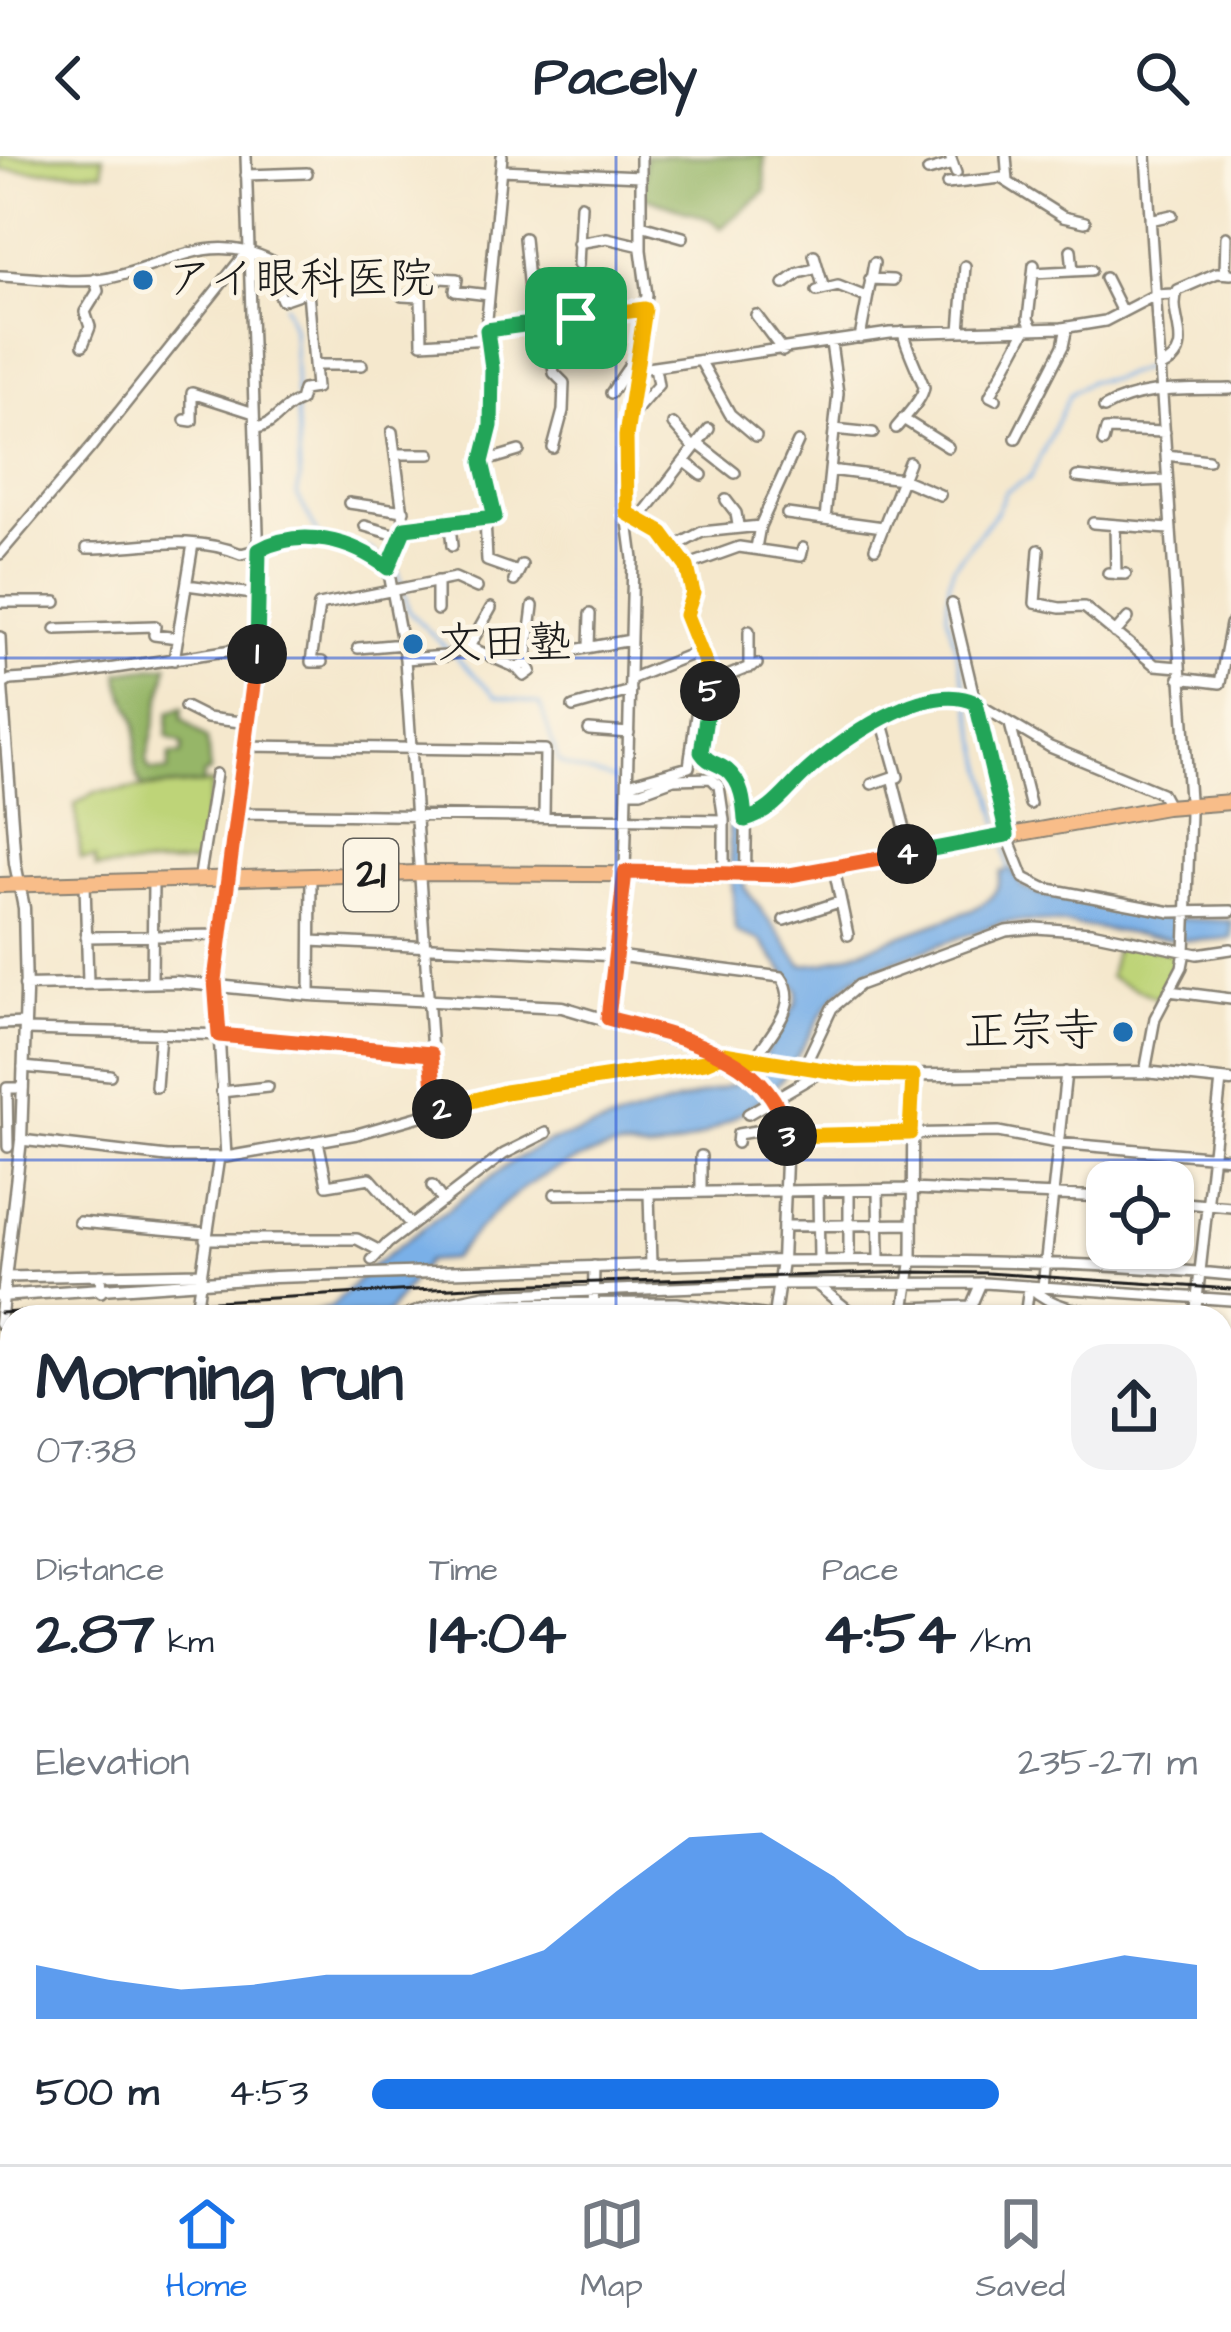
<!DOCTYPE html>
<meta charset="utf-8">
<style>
body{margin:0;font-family:"Architects Daughter","Klee One",sans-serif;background:#f2f2f3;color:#1f2937;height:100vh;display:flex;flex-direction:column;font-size:45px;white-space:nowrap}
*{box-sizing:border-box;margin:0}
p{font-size:39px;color:#747a83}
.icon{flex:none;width:66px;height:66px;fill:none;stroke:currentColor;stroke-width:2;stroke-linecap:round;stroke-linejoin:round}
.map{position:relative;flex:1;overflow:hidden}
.side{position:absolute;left:0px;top:1149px;width:1233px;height:861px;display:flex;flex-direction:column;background:#fff;border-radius:36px 36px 0 0;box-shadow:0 3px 9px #0004}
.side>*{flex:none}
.tools{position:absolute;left:1086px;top:1005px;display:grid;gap:24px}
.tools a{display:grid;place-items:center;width:108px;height:108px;border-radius:24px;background:#fff;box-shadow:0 3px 9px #0004;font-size:60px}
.pin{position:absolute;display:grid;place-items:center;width:102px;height:102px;color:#fff;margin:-51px;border-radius:24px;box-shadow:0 6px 18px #0006}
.km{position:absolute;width:60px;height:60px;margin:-30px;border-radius:50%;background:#222;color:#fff;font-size:33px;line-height:60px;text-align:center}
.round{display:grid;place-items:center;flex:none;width:126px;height:126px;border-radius:36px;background:#f2f2f3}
.summary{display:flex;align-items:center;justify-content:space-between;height:204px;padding:0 36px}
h1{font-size:66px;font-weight:700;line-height:90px}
.metrics{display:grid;grid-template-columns:repeat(3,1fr);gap:18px;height:204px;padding:12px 36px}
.metrics div{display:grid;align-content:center}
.metrics b{font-size:60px;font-weight:700}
.metrics small{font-size:33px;font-weight:400}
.metrics p{font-size:33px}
.chart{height:336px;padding:24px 36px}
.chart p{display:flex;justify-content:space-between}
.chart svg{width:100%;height:216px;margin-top:12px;fill:#1a73e8;opacity:.7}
ul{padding:0 36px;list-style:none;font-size:39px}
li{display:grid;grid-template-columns:192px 144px 1fr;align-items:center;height:90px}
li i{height:30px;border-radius:15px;background:#1a73e8}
header{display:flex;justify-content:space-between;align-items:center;height:156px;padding:0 36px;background:#fff;font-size:54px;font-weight:700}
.menu{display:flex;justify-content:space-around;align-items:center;height:168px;border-top:3px solid #e0e1e3;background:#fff;font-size:33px;color:#747a83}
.menu a{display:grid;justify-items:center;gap:6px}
.menu .selected{color:#1a73e8}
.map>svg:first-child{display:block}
.green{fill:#bed478;stroke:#6d784a;stroke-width:3}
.forest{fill:#96b668;stroke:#596942;stroke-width:3}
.water{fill:#7ab0e8;stroke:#4b6682;stroke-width:3}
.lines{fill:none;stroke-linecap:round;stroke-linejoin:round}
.stream{stroke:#7ab0e8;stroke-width:3}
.minor-casing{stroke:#888274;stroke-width:14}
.tertiary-casing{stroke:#888274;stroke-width:15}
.secondary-casing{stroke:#888274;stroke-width:16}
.primary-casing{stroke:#888274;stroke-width:18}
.minor{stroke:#fff;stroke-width:9}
.tertiary{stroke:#fff;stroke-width:10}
.secondary{stroke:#fce5d0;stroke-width:12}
.primary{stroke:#f8bd89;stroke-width:14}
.rail{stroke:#1c1c1c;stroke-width:3}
.split-1-casing{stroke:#fff;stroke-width:24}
.split-2-casing{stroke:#fff;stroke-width:24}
.split-3-casing{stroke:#fff;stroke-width:24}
.split-4-casing{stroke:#fff;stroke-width:24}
.split-5-casing{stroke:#fff;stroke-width:24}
.split-6-casing{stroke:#fff;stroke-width:24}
.split-1{stroke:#22a559;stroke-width:15}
.split-2{stroke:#f0652b;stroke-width:15}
.split-3{stroke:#f5b400;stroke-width:15}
.split-4{stroke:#f0652b;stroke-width:15}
.split-5{stroke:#22a559;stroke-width:15}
.split-6{stroke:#f5b400;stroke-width:15}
.grid{fill:none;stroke:#1d4ed8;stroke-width:3;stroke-opacity:0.55}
.poi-dot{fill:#1f6fb2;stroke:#fcf5e5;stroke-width:4.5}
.labels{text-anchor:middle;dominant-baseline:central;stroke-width:10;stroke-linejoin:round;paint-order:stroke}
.shield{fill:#fcf5e5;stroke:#5f5d58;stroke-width:3}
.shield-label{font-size:42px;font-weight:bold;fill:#1c1c1c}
.poi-label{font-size:45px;fill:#1c1c1c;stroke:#fcf5e5;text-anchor:start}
</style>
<header><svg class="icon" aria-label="back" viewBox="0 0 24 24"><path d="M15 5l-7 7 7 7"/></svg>Pacely<svg class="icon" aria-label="search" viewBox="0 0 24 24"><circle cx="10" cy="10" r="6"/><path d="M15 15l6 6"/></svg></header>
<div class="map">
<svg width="1231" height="2008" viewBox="0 0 1231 2008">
<rect width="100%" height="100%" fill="#fcf5e5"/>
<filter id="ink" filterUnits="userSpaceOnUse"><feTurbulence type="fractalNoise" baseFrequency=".00833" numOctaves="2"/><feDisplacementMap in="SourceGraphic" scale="24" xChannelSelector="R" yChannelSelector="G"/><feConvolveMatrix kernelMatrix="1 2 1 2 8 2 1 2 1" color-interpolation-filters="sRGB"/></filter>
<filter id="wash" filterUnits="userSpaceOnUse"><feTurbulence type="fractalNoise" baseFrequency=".004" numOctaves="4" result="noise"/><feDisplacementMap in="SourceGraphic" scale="48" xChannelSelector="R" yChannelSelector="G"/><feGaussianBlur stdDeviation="2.7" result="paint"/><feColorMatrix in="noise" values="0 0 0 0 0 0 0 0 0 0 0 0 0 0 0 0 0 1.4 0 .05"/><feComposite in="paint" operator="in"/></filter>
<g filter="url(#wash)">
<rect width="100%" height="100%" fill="#f5e8cd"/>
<!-- green -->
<path class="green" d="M0,0H103V16L0,14Z
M212,627L197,707L96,712L95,702L81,703L75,648L96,636Z
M1117,786L1171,796L1180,802L1159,843L1109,821Z
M1231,1832V2008H706V1998H1221V1835Z
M369,1998H616L618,2008H369Z"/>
<!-- forest -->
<path class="forest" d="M645,0H764L765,36L721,72L712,64L644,41Z
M168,509L146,607L150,614L168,615L170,598H182L183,588L167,580L169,556L183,551L182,562L207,583L210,616L204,618L203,628L143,631C126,608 142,589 135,563C130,545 119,537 119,516Z"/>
<!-- water -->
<path class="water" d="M728,654L740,655L744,731L802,809L825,807L972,754C989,745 999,737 1001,716L1012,714L1022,730L1036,737L1166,762L1231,765V782C1155,793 1079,758 1000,767L871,813C812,838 810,908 760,944C730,965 690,991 652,995C636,996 624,989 607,994C533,1015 499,1047 452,1103L427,1105L387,1158L301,1161L331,1151L375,1108L513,1005L546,987L735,928L757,912L797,846L798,834L760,784L737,776L735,772Z"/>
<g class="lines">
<!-- stream -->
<path class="stream" d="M285,149L293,172L296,241
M297,250L300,323L297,339L318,378
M367,392L398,416L409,456L496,540L540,548L558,604C574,618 602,615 624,630
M968,541L947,458L949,425L954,410L996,356L1006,335L1030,322L1070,238L1090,225L1113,223L1152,209
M970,550L999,667
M690,615L728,620
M733,628L737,653
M1005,693L1009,715"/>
</g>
</g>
<g filter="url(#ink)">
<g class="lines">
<defs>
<path id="minor" d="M950,0L956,17
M1006,0L1008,25
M501,14L641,20
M928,15L953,8
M246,19L307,17
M947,28L1001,22L1063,61L1085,66
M1150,64L1172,59
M641,69L683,81
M524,82L532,168
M578,87L607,82L641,90
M1071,94L1073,115
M814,99L824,133
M578,109L581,49
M1033,117L1091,114
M1225,117L1226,81
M0,120C33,121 72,128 104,123C167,112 209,71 276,107V129L282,144L308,135L316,232L303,234L300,245C282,250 274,271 255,272
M424,121L457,123L455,135L489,139
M1105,122L1122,156
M870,123L893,124
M784,128L799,117L818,112
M817,135L838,130L866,141
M402,140L421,141L422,187L488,183
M756,159L783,195
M576,162L581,202
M547,166L554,217L564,227L563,255L553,292
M1033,173L1028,163L1034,109
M486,174L645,153
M960,175L965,110
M860,182L874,107
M83,189L90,171L85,156L98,135L95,123
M701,206L730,258L756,280
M317,209H362
M1159,212C1201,195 1165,159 1178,134L1217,117L1231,118
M634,217L647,212L890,177L1062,172L1105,165L1155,139L1174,138
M611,237L630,209L635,210
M996,243L990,240L1026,173
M1104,252C1142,230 1188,234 1231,233
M630,261L658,229L655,212
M903,263L948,291
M185,264L192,265V237L254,257
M673,268L694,292
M896,272C904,262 923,243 924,231C924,228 905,190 903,176
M834,273L873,277
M392,276L405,372
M1016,282L1063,190L1067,171
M1103,286L1106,274L1165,276
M698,288L735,317
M396,298H430
M1166,299L1208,304
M684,305L702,319
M482,306L519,295
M830,314L902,323L940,339
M1077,321L1120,326L1167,324
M726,344L736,357L738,369
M349,347L404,355
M627,357L662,377L687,411L693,437L686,459L713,526L701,596C709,610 722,607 732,618C753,642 744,687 746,716
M787,358L883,371
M485,362L487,405L518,416
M640,362L709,273
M825,363L838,237L831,187
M1093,367L1169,373
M450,369L452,390
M365,370L400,380
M1115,370L1116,418
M674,391L702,376L760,370
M87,392C138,392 191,377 241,398L309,380L358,390L388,412
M756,392L760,370L798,286
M875,392L909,306
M1039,394L1035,447L1060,452L1084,451L1155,509L1179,511
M0,398L92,290L249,93
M686,410L739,391L801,400L803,392
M1108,417L1126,418
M514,425L522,409
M187,429L260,439
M0,446H56
M952,448L1007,679L1024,722L1044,732L1171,756L1231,755
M437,454V425
M56,473L155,470L154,479L178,482
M1115,477L1128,462
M0,481L2,530
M469,491L517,512L524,520L531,515L526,507L517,512
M589,491L590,458
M358,492L403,488
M557,497L631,484
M405,503L446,500L469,491L491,452
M174,504L193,388
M322,506H311L319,449L455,422L477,432
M526,507L533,450
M749,512V475
M1179,522L1220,527L1231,468
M630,523L692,498
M713,526L757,508
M0,530L10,524L56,521L258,490
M185,551L207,562L249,567
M573,551L630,535
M882,564L898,621
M1010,568L1030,648
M589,574L629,577
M246,590L545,594L544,661
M628,628L689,611L696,559
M872,628L892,621L911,697
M627,635H641L674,623L711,622L719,630L724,664
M239,657L724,664V716
M745,664L761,659L836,594L909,547L942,542L973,545L1050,591L1161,637L1168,650
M834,713L848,779
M199,725L216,618
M85,728L88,826
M784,764L839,746
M86,781L222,779
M311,785L617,800L781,821C802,849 769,878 755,903
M152,826L153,726
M1169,835L1231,843
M310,839L311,721
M608,862L625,716L633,403L626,350L625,280L647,139L641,94V0
M0,868L25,867
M25,874L231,879L431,898
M23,911L110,919
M804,911L832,852L859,829L1006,775L1036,772L1091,776L1197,798L1231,793
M1145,916L1155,862L1182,811L1185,796L1190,658L1146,0
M156,931L160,877
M221,936L268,931
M436,955L405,503L388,412L405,372L495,361L482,296L491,270L492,212L486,174L502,0
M748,958L824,914
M787,980L998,976L1057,987L1231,1002
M21,984L167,1001H226L357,978L505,936L705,906L724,899
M318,985L327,1029L370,1022L411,1069
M737,987L738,978L785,970
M8,991L7,932H23
M226,1001L216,824L239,657L258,490L260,439L246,0
M432,1030L443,1045
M878,1034L879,1103
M701,1036V1000
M818,1036L819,1104
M555,1038L649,1037
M1173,1046L1231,1051
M79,1066L207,1077
M783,1070L910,1068
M205,1083H357L380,1095
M372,1104L388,1087L504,998L546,977
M849,1104V1035
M782,1105C932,1103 1081,1105 1231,1119
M651,1108L649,1037L910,1033L1107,1041
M7,1121L100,1119
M816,1128L857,1161
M1029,1130C1059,1159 1098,1155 1137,1161
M1043,1131L1066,916
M101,1136L100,1119L200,1117
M466,1148L677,1147L777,1161
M906,1152L971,1150L981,1127
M127,1161L196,1157
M195,1161L219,1001
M287,1161H289
M402,1161L435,1149L485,1139L778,1128L985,1127L1231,1144
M593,1161L594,1110
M903,1161L912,1102L913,920
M1025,1161L1029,1131
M1195,1161L1221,924
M1221,1188L1231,1189
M0,1215L12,1216
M1221,1279L1231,1289
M0,1361L12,1337
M0,1394L12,1399
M1221,1429L1231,1432
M0,1508L12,1512
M1221,1525L1231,1526
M1221,1582L1231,1584
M0,1689L12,1688
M1221,1762L1231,1760
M6,2008V1797"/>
<path id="tertiary" d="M25,829L176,826L310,839L562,851L724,899L873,920L1145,916L1231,925
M732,903C760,921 781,947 787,980L782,1105L775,1153
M0,1140L275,1121L782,1105
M0,1167L21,984L26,838L24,752L15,707L2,530
M0,1323L12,1327
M1221,1482L1231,1483
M0,1797H12
M684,1998V2008
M696,1998V2008
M90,2008V1998
M107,2008V1998"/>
<path id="secondary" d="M0,1618H12
M0,1636H12
M1221,1799L1231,1796
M1221,1821L1231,1818"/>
<path id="primary" d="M0,729L418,717L790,719L1166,651L1231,646"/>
</defs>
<!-- minor casing -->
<use href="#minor" class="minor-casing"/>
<!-- tertiary casing -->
<use href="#tertiary" class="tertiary-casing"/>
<!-- secondary casing -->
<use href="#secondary" class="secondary-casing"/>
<!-- primary casing -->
<use href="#primary" class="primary-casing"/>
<!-- minor -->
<use href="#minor" class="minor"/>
<!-- tertiary -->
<use href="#tertiary" class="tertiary"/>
<!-- secondary -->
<use href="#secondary" class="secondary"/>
<!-- primary -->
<use href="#primary" class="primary"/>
<!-- rail -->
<path class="rail" d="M0,1157L505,1129L911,1116L987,1117L1231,1133"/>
</g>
</g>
<g class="lines" filter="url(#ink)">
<defs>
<path id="split-1" d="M257,498L259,394C301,371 352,384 388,412L405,372L495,361L482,306L491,270L492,212L487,174L576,162"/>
<path id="split-2" d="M257,498L215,824L219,879L431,898L436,955L442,953"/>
<path id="split-3" d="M442,953L505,936L705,906L724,898L855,919L913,920L910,977L787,980"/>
<path id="split-4" d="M787,980C773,897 675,881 608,862L625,716L790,719L907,698"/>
<path id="split-5" d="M710,535L701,596C709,608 716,606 727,614C742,626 744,647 745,664C771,657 784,637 803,619C838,586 926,522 976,547L1007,679L907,698"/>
<path id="split-6" d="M576,162L645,153L626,280L627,357L662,377L687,411L693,437L686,459L713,526L710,535"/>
</defs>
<!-- split-1 casing -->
<use href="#split-1" class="split-1-casing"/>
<!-- split-2 casing -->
<use href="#split-2" class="split-2-casing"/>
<!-- split-3 casing -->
<use href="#split-3" class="split-3-casing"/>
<!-- split-4 casing -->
<use href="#split-4" class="split-4-casing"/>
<!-- split-5 casing -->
<use href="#split-5" class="split-5-casing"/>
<!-- split-6 casing -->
<use href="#split-6" class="split-6-casing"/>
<!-- split-1 -->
<use href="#split-1" class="split-1"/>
<!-- split-2 -->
<use href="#split-2" class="split-2"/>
<!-- split-3 -->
<use href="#split-3" class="split-3"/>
<!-- split-4 -->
<use href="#split-4" class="split-4"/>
<!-- split-5 -->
<use href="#split-5" class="split-5"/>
<!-- split-6 -->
<use href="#split-6" class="split-6"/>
</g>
<!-- grid -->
<path class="grid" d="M616,0V1161M0,502H1231M0,1004H1231M0,1506H12M1221,1506H1231M616,1998V2008"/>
<!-- markers -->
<g class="poi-dot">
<circle cx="143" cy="124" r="12"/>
<circle cx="413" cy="488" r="12"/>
<circle cx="1123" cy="876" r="12"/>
</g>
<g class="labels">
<!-- shield labels -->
<rect class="shield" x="344" y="683" width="54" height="72" rx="9"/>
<g class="shield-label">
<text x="371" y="719">21</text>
</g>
<!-- poi labels -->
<g class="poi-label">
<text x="167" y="124">アイ眼科医院</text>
<text x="437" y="488">文田塾</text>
<text x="1099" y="876" text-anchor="end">正宗寺</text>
</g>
</g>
</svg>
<div class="tools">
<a><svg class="icon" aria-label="locate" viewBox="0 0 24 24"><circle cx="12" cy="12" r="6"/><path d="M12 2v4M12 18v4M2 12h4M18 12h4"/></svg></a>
</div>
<div class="pin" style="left:576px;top:162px;background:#1e9e55"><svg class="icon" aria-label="arrive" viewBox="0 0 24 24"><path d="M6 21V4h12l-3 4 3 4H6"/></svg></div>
<b class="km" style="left:257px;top:498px">1</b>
<b class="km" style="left:442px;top:953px">2</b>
<b class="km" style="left:787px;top:980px">3</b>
<b class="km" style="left:907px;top:698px">4</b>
<b class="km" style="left:710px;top:535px">5</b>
<section class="side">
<div class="summary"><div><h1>Morning run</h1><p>07:38</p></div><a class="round"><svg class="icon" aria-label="share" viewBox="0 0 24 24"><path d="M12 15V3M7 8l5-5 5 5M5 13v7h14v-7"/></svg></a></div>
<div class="metrics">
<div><p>Distance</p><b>2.87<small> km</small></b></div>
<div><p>Time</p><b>14:04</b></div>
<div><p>Pace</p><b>4:54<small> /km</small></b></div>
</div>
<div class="chart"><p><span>Elevation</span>235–271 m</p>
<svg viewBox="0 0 160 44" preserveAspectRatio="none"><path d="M0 44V33L10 36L20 38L30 37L40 35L50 35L60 35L70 30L80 18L90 7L100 6L110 15L120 27L130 34L140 34L150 31L160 33V44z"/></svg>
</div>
<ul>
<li><b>500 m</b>4:53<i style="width:76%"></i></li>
</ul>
</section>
</div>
<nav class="menu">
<a class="selected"><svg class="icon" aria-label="home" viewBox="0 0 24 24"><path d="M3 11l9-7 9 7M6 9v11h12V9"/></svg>Home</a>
<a><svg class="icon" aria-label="map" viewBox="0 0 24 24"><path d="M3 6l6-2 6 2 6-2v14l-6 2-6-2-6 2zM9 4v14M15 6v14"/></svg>Map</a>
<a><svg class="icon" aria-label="saved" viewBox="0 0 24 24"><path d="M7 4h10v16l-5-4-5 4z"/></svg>Saved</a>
</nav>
